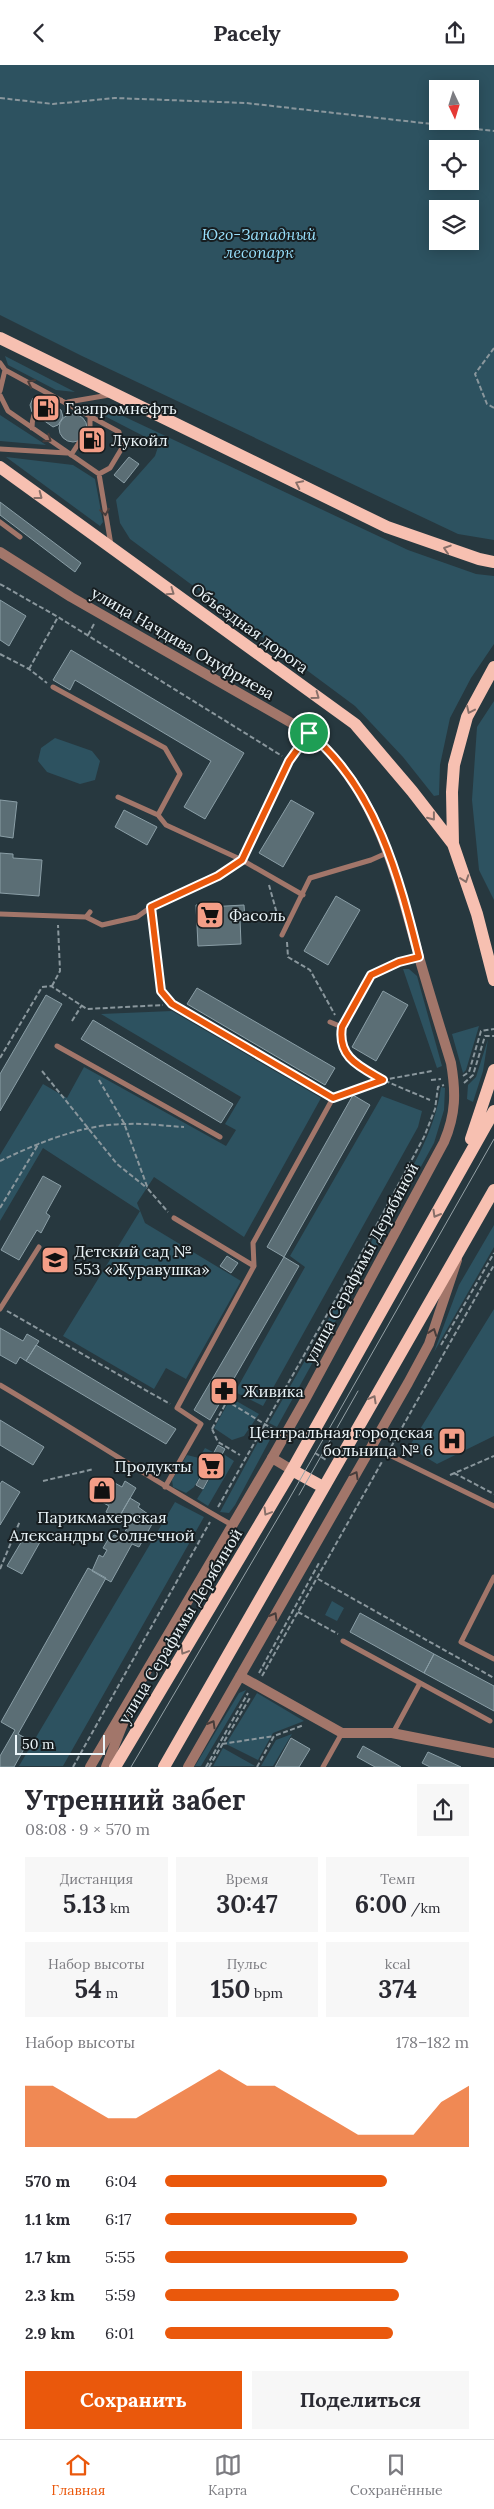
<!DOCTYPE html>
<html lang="ru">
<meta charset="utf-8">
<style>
body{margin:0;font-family:Lora,serif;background:#f7f7f7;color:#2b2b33;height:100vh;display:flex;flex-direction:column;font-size:19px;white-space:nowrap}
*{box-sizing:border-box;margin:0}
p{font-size:16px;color:#7c7c81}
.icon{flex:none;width:28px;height:28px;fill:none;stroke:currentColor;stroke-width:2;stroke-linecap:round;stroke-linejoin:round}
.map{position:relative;height:1702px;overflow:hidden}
.details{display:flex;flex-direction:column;background:#fff;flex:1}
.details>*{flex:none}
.needle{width:32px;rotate:176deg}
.tools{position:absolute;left:429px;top:15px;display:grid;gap:10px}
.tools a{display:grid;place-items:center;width:50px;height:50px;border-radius:0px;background:#fff;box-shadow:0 2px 12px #0003;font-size:25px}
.scale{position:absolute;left:15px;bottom:12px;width:90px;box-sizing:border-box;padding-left:5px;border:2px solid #ebf5f9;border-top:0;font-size:14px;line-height:18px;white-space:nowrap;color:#ebf5f9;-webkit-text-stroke:4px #171e21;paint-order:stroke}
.pin{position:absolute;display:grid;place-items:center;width:42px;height:42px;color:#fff;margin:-21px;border:2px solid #fff;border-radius:50%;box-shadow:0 1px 5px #0007}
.round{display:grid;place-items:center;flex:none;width:52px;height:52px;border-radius:0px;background:#f7f7f7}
.head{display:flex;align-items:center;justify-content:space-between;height:85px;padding:0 25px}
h1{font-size:28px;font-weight:800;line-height:38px}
.stats{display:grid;grid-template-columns:repeat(3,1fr);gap:8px;height:85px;padding:5px 25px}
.stats div{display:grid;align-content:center;border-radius:0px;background:#f7f7f7;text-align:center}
.stats b{font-size:25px;font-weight:800}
.stats small{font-size:14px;font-weight:400}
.stats p{font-size:14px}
.chart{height:140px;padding:10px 25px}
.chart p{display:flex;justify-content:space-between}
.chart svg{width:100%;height:90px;margin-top:5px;fill:#ea580c;opacity:.7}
.cta{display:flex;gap:10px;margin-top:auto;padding:10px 25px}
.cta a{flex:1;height:58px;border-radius:0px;background:#ea580c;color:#fff;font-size:20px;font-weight:800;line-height:58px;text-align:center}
.cta a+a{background:#f7f7f7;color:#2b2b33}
ul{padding:0 25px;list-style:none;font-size:16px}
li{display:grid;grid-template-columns:80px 60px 1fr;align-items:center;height:38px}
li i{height:12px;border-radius:6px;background:#ea580c}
header{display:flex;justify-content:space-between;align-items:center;height:65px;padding:0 25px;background:#fff;font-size:22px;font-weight:800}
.tabs{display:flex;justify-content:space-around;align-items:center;height:70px;border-top:1px solid #e1e1e2;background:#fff;font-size:14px;color:#7c7c81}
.tabs a{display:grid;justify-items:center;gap:2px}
.tabs .active{color:#ea580c}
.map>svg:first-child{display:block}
.green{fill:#2d5260;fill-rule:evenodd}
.building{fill:#5b6e75;stroke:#8a9ea6}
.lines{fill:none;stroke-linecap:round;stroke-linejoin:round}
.path{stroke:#8a979d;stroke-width:2;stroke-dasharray:5 2.5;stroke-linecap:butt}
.service{stroke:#a2766a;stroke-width:5}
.minor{stroke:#a2766a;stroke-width:10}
.tertiary{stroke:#a2766a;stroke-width:10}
.primary{stroke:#f7c0b1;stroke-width:12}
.tram{stroke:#95a2a7;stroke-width:1}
.oneway{stroke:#483d3b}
.oneway2{stroke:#876f69}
.route-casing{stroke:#fff;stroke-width:10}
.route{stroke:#ea580c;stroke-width:6}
.labels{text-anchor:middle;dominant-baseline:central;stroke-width:4;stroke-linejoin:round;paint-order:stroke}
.park-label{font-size:16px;font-style:italic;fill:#98dffb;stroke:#171e21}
.poi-label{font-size:16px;fill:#ebf5f9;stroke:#171e21;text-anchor:start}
.street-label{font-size:16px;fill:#ebf5f9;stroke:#171e21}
</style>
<header><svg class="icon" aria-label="back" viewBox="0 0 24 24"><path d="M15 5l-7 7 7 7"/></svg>Pacely<svg class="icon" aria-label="share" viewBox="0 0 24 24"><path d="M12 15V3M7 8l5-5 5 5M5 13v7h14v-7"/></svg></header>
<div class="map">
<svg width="494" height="1702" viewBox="0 0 494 1702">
<rect width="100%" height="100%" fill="#27383f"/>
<!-- green -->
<path class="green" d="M0,0H494V475L458,469L82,291L0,250ZM438,24H470V56H438ZM438,84H470V116H438ZM438,144H470V176H438Z
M5,291L75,327L56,325L8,300Z
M91,344H108L408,485L476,509L494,511V579L471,613L450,653L440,700L439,730L434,731L403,692L355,641L130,474L120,458L116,435L155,391L159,379Z
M0,350L46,380L0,376Z
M6,392L73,400L95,414L103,457L100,461Z
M494,636V835L479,805L472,735L477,662Z
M55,673L92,686L100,696L95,715L80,719L47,707L38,696L41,683Z
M403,904H409L417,911L442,1001L437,1003Z
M172,946L321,1033L244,1172L154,1112L137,1138L145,1158L241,1216L186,1314L166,1303L154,1324L63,1271L140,1146L43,1083L0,1156V1090L43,1019L67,1033L84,1002L226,1081L236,1065L225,1059L241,1032L101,949Z
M479,961L466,1005L463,1008L452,969Z
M488,974L483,1006L473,1037L467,1034L468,1020L476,1012Z
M441,1022L445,1023L444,1045L434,1078L277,1362L269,1358C309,1289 348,1220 386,1150C408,1109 435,1069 441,1022Z
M382,1031L422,1046L418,1062L263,1341L235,1327L305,1202L290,1191Z
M494,1160V1182L434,1287L459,1220Z
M494,1244V1371L437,1399L409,1382Z
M231,1333L259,1349L244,1371L232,1375L214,1363Z
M265,1364L273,1369L235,1440L229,1448L220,1447Z
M205,1383L213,1387L194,1422L186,1428L173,1422L172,1415L187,1390L199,1393Z
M225,1390L234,1396L208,1441L197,1434Z
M175,1437L204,1452L63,1701H19Z
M332,1536L344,1543L337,1556L325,1550Z
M246,1625L201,1701H195L239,1628Z
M257,1628L304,1656L273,1668L258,1695L226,1679Z
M292,1669L273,1701H261L276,1675Z
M223,1683L255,1701H213Z"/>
<!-- building -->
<path class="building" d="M33,333H40L61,345L63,352L58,360L53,362L32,347L30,340Z
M59 363a14 14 0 1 1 28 0a14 14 0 1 1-28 0Z
M83 375a9 9 0 1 1 18 0a9 9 0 1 1-18 0Z
M129,392L139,399L124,418L114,410Z
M0,437L81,498L75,507L0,450Z
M0,535L26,551L9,581L0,575Z
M71,585L244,688L205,754L184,742L211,696L75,615L70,625L53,615Z
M0,735L17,737L13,773L0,771Z
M291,735L314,748L283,802L259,788Z
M124,745L157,762L147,780L115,762Z
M0,788L13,789V793L42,795L39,831L0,828Z
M336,831L360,845L328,900L304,886Z
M208,839V842L244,840L245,854H240L241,879L198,881L196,840Z
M197,923L335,1003L325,1020L187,939Z
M383,926L408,940L376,996L352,982Z
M46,930L62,939L0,1046V1009Z
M93,955L233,1039L221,1058L81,974Z
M353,1030L370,1040L284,1192L267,1182Z
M43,1111L61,1121L46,1148L50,1151L41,1168L37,1165L19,1195L1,1185Z
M227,1191L238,1198L231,1208L220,1201Z
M284,1192L299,1201L210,1355L194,1345Z
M0,1263L23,1276L27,1269L39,1276L26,1296L20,1292L16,1299L0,1290Z
M36,1280L176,1364L166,1379L26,1296Z
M0,1355L44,1382L33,1400L0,1380Z
M218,1380L225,1384L203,1424L196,1420Z
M2,1416L20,1427L0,1460V1419Z
M125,1416L136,1423L118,1454L106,1447L109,1441L95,1433L101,1422L108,1426L113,1417L122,1422Z
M130,1433L140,1439L138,1442L155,1454L139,1482L132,1479L111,1517L92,1506L99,1490L103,1492L107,1485L103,1483L109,1473L111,1474L114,1470L121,1473L129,1460L118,1454Z
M26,1469L40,1477L22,1509L7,1501Z
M88,1503L106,1513L18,1669L29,1675L14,1702H0V1691L15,1665L1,1657Z
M360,1548L434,1589L424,1608L350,1567Z
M434,1589L494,1621V1646L424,1608Z
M291,1673L310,1684L299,1702H275Z
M363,1681L401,1702H375L357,1692Z
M428,1687L461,1702H430L422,1698Z"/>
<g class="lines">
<!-- path -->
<path class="path" d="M0,33L53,39L115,33L246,38L494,66
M494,283L475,309L487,339L494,343
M0,519L58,552L282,691
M88,570L94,559
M0,589L29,604L47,618
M29,604L58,552
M269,820L279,856
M287,877L288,892L310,905L335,950
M52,921L60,906L58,860
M72,956L82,940
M341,970L350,996L383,1015L430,1035
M0,993L42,922L51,921L87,944L163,940
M42,1006L117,1099L147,1123
M463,1011L469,1007L481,966L494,964
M99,1015L124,1058L148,1124L168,1147
M431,1015L441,1014
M464,1018L473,1010L485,971H494
M340,1030L383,1015L432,1006
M0,1096C38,1078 83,1059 126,1059C145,1058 165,1061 184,1062
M0,1143L39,1078
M7,1246L170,1339
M441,1280L494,1188
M212,1364L227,1336L276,1366
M212,1364L218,1377L240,1390
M391,1382L494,1200
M315,1388L326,1395
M454,1408L494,1429
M450,1410L494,1391
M43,1416L94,1404
M218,1442L354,1202L424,1072L435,1044L438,1022L444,1020
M0,1504L20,1456
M318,1514L494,1613
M298,1547L338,1569
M259,1608L319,1498
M262,1611L383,1395
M222,1679L274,1671
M73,1702L210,1457
M206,1702L248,1628
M209,1702L251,1631
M257,1702L274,1671L304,1660"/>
<!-- service -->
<path class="service" d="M0,298L5,305L119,367L122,383L110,403L99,409L8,346L0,330
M0,326L5,305
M68,337L109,330
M32,363C32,344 42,334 61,335
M0,384L67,388
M71,390L90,361V350
M99,409L111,480
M0,457L20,472
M53,622L165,683L180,709L158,750L166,760L242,795L303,830
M118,732L158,750
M0,849L86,852L90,847
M86,852L102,860L137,852L151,842
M282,870L310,813L371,795L389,787
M330,957L342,962L371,910L399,897L419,892
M57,981L220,1072
M174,1153L254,1201
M0,1244L39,1182
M0,1320C78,1366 153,1416 232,1460
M371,1381L494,1441
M165,1422L201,1359L177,1343L254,1201L253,1178L333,1033L172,939L161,926L151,842L218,811L242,795L289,696L309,669
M494,1512L461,1577L494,1594
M343,1576L490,1656
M393,1668L420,1618
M323,1702L342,1668"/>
<!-- minor -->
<path class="minor" d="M0,487L71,532L309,668C377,724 397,812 419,892C429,927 440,962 451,998C456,1027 456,1049 444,1077L306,1333L272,1393
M240,1611L342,1668H392L494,1688
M188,1702L408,1318L429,1279L457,1195"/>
<!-- tertiary -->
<path class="tertiary" d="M90,1702L272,1393L292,1405
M106,1702L126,1651"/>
<!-- primary -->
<path class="primary" d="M0,273L387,462L479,494L494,497
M0,402L355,659L412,726L453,779
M494,602L467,652L454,700L452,727L453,779L477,849L494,915
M471,1074L494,1005
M292,1405L323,1422
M115,1702L292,1405L494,1046
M164,1702L494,1125"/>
<!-- tram -->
<path class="tram" d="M299,1430L358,1326
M131,1702L288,1436L494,1074"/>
</g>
<!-- one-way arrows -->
<defs><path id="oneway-chevron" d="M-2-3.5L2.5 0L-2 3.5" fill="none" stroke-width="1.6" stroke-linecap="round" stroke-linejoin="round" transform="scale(1.25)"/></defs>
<g class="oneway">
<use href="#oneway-chevron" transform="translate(31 318) rotate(-153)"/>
<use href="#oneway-chevron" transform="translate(48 374) rotate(35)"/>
<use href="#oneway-chevron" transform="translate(105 447) rotate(81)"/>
<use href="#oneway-chevron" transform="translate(433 1267) rotate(-70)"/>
<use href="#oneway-chevron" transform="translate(355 1410) rotate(-61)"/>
<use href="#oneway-chevron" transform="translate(274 1551) rotate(-60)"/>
<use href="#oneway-chevron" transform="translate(212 1659) rotate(-60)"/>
</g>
<g class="oneway2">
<use href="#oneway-chevron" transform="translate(299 419) rotate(-154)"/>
<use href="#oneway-chevron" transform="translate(39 431) rotate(37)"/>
<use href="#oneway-chevron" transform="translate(447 484) rotate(-162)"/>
<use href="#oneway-chevron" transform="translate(171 527) rotate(35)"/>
<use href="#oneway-chevron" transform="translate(316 631) rotate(36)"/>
<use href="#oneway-chevron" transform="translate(470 645) rotate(115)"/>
<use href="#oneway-chevron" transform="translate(432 752) rotate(52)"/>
<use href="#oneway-chevron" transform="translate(465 814) rotate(71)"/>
<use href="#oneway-chevron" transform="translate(436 1149) rotate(120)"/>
<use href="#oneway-chevron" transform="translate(373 1334) rotate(-61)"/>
<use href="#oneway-chevron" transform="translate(267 1447) rotate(121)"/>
<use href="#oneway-chevron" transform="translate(184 1586) rotate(121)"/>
</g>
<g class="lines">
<defs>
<path id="route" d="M309,668C376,723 399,812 419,892L399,897L371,910L342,962C337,993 361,1002 383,1015L333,1033L172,939L161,926L151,842L218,811L242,795L289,696Z"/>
</defs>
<!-- route casing -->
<use href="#route" class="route-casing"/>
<!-- route -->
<use href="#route" class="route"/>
</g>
<!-- icons -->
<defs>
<symbol id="fuel-square" viewBox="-11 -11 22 22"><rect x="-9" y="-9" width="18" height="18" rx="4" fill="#f49e87" stroke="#171e21"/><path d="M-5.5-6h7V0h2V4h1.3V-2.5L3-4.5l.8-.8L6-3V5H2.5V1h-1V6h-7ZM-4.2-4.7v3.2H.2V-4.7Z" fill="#111"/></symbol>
<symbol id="supermarket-square" viewBox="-11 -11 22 22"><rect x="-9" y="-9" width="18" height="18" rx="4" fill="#f49e87" stroke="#171e21"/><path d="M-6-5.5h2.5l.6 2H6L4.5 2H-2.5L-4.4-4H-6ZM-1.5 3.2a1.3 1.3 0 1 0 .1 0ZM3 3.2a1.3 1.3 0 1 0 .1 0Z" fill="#111"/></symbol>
<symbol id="school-square" viewBox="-11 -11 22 22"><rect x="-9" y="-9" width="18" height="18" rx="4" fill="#f49e87" stroke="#171e21"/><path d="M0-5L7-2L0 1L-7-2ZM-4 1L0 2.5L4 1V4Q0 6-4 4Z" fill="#111"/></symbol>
<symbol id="pharmacy-square" viewBox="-11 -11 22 22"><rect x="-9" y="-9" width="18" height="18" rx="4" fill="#f49e87" stroke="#171e21"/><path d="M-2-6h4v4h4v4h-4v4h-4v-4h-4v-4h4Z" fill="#111"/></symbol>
<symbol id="hospital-square" viewBox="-11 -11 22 22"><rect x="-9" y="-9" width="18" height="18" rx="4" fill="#f49e87" stroke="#171e21"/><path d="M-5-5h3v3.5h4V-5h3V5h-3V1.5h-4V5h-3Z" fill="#111"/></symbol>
<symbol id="shop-square" viewBox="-11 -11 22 22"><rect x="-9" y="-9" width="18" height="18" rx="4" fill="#f49e87" stroke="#171e21"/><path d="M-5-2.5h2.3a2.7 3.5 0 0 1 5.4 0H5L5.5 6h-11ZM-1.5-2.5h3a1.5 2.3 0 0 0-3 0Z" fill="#111"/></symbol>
</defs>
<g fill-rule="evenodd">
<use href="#fuel-square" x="30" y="327" width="32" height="32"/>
<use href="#fuel-square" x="76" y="359" width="32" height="32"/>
<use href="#supermarket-square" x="194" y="834" width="32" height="32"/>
<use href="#school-square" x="39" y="1179" width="32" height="32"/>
<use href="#pharmacy-square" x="208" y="1310" width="32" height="32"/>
<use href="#hospital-square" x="436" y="1360" width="32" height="32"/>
<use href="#supermarket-square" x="195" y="1385" width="32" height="32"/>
<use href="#shop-square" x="86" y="1409" width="32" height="32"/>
</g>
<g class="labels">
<!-- park labels -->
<g class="park-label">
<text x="259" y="169">Юго-Западный<tspan x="259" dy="18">лесопарк</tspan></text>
</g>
<!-- poi labels -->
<g class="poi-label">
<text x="65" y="343">Газпромнефть</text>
<text x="111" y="375">Лукойл</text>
<text x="229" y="850">Фасоль</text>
<text x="74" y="1186">Детский сад №<tspan x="74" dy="18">553 «Журавушка»</tspan></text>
<text x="243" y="1326">Живика</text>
<text x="433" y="1367" text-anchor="end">Центральная городская<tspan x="433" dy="18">больница № 6</tspan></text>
<text x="192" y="1401" text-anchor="end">Продукты</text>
<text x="102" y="1452" text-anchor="middle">Парикмахерская<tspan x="102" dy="18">Александры Солнечной</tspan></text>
</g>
<!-- street labels -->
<g class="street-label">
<text transform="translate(250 563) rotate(36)">Объездная дорога</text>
<text transform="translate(183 578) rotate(30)">улица Начдива Онуфриева</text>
<text transform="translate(361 1198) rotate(-62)">улица Серафимы Дерябиной</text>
<text transform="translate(180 1561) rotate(-59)">улица Серафимы Дерябиной</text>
</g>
</g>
</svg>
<div class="tools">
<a><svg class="needle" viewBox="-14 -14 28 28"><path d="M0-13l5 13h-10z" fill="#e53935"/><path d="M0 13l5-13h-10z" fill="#7c7c81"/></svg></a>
<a><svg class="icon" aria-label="locate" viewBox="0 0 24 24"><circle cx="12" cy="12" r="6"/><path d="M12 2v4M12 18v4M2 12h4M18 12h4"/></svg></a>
<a><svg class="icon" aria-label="layers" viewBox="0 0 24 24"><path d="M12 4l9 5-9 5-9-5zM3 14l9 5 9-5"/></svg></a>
</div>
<div class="scale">50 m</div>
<div class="pin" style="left:309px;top:668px;background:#1e9e55"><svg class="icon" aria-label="arrive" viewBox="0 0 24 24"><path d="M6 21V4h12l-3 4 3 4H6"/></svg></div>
</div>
<section class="details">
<div class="head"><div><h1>Утренний забег</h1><p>08:08 · 9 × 570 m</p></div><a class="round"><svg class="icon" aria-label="share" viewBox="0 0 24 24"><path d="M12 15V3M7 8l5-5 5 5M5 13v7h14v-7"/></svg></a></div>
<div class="stats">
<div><p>Дистанция</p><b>5.13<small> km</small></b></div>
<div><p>Время</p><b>30:47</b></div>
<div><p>Темп</p><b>6:00<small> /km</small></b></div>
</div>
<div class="stats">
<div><p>Набор высоты</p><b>54<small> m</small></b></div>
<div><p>Пульс</p><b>150<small> bpm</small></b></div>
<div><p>kcal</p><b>374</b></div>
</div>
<div class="chart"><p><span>Набор высоты</span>178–182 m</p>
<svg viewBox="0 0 160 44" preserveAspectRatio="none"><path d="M0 44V14L10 14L20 22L30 30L40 30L50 22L60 14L70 6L80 14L90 14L100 22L110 30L120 38L130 38L140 38L150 22L160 14V44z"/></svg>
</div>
<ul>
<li><b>570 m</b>6:04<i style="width:73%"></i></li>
<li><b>1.1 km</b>6:17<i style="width:63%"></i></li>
<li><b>1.7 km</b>5:55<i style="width:80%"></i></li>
<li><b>2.3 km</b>5:59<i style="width:77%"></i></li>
<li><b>2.9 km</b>6:01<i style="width:75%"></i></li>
</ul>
<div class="cta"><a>Сохранить</a><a>Поделиться</a></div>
</section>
<nav class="tabs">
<a class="active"><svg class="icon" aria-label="home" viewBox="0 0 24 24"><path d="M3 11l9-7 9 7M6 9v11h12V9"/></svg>Главная</a>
<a><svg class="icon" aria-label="map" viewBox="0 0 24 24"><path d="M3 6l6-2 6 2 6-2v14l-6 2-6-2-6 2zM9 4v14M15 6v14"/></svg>Карта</a>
<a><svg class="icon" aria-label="saved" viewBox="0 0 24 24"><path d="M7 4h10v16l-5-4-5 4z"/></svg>Сохранённые</a>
</nav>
